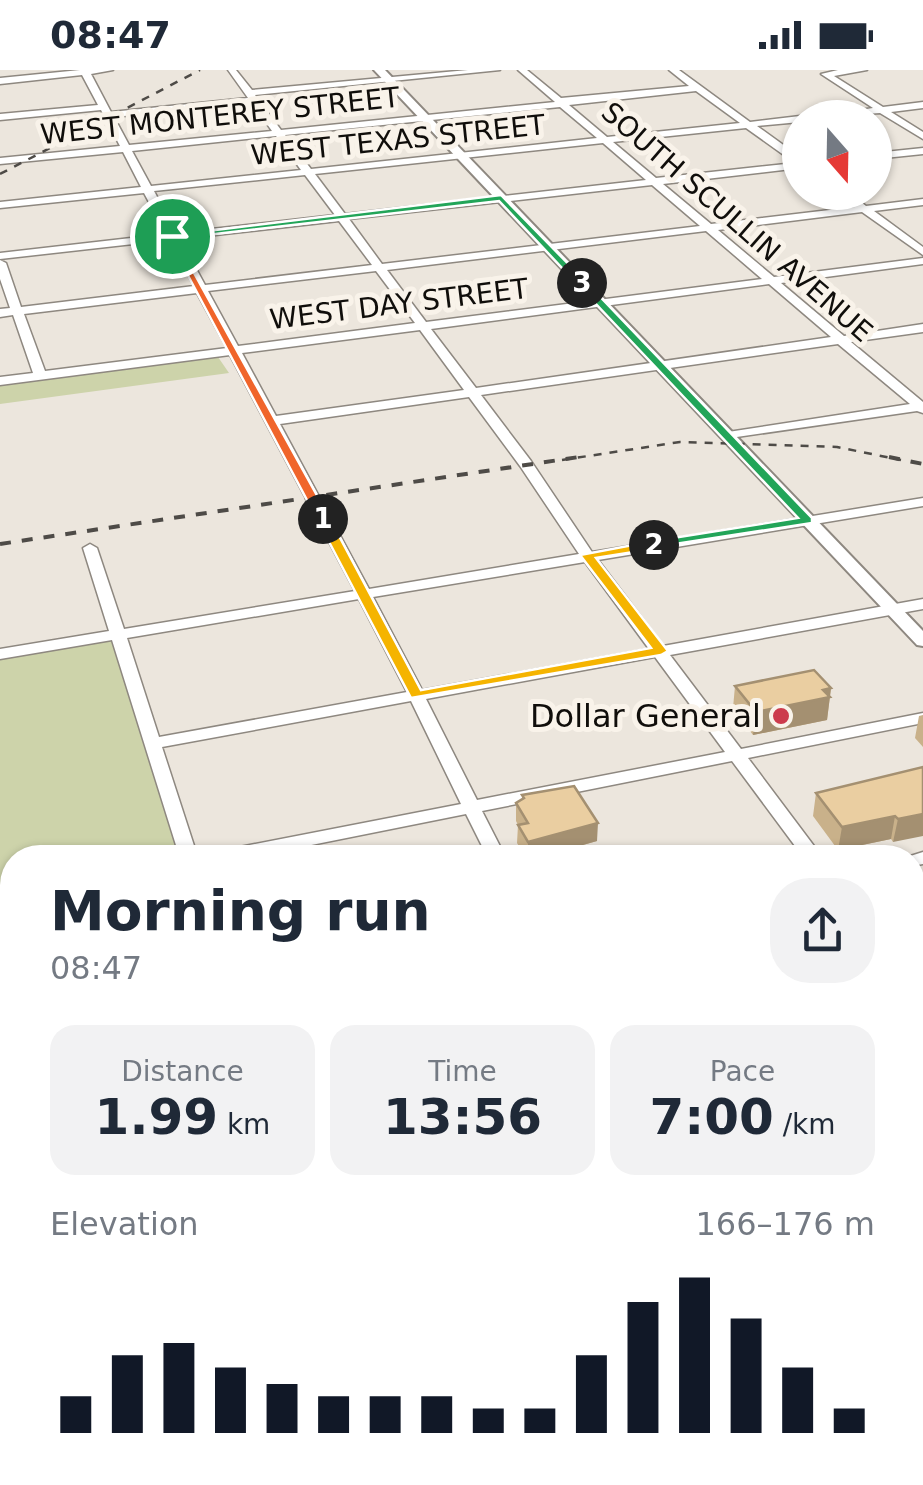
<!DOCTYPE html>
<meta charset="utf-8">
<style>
body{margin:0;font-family:"DejaVu Sans",sans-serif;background:#f2f2f3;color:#1f2937;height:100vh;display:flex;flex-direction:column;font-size:38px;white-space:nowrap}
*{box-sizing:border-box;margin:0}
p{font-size:32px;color:#747a83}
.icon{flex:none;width:55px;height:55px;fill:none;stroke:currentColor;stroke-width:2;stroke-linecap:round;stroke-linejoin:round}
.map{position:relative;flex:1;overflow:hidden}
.details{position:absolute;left:0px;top:775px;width:925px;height:640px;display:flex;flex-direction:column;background:#fff;border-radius:40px 40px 0 0;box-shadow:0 2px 8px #0004}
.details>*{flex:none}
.needle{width:65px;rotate:160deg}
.controls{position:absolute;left:782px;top:30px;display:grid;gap:20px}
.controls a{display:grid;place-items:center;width:110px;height:110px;border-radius:50%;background:#fff;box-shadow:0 2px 8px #0004;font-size:50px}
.pin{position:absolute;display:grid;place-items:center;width:85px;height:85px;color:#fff;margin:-42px;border:5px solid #fff;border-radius:50%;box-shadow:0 2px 10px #0007}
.km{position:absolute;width:50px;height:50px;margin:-25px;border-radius:50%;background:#222;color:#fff;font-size:28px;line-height:50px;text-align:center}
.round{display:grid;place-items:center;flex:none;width:105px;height:105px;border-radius:40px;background:#f2f2f3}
.headline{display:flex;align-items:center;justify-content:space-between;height:170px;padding:0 50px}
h1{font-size:55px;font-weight:600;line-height:75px}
.metrics{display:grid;grid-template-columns:repeat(3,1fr);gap:15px;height:170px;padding:10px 50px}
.metrics div{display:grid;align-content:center;border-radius:25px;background:#f2f2f3;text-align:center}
.metrics b{font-size:50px;font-weight:600}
.metrics small{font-size:28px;font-weight:400}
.metrics p{font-size:28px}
.chart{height:280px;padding:20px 50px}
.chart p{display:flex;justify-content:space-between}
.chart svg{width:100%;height:180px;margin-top:10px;stroke:#111827;stroke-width:6}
.status{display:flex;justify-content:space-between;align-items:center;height:70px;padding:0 50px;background:#fff;direction:ltr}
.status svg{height:28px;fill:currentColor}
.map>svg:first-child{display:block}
.green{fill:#cdd3aa}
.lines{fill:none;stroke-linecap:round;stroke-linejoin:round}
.minor-casing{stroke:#8e8880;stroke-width:3}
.major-casing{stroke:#8e8880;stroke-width:4}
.minor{fill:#fff;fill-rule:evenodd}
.major{fill:#fff;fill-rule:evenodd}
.rail-far1{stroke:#4e4b47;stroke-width:2.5;stroke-dasharray:8 8;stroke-linecap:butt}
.rail{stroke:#4e4b47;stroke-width:4;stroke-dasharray:11 11;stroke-linecap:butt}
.wall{fill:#c9b18a}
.shaded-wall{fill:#a49071}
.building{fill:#eacea1;stroke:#a49071;stroke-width:2.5}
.split-1{fill:#f0652b;stroke:#fff;stroke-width:2.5}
.split-2{fill:#f5b400;stroke:#fff;stroke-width:2.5}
.split-3{fill:#22a559;stroke:#fff;stroke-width:2.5}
.split-4{fill:#22a559;stroke:#fff;stroke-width:2.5}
.poi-dot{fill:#cc3b4c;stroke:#f9f3ea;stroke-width:4}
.labels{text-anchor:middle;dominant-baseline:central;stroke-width:10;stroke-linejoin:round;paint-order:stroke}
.far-street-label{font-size:28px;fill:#100e0b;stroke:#f9f3ea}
.poi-label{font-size:32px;fill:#100e0b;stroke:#f9f3ea;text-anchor:end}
</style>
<div class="status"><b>08:47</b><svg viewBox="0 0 49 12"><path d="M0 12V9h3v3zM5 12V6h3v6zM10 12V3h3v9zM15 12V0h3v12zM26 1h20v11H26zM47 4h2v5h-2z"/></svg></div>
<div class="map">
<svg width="923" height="1415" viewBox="0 0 923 1415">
<rect width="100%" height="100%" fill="#ece6dd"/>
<!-- green -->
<path class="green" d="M218,287L229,303L0,334V316Z
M112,569L180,785L12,788V818L0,820V588Z"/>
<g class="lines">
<defs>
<path id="minor" d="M80,0H113L91,4L111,42L248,28L228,0H236L252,20L468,0H500L255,25L281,60L555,32L518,0H527L561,28L689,16L669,0H679L750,52L800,46L804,48H800V52L757,56L800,87V98L663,114L711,154L855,137L836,122H848L866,136L923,129V135L874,141L923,177V185L862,142L718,160L774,207L923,188V194L781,213L844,266L923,254V262L851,272L923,332V343L917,341L723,369L721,366L728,362L910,334L838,274L481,325L531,391L592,482L923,428V436L598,490L663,576L923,529V539L670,585L741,679L923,643V653L748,688L823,788H804L732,691L482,741L506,788H488L466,744L246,788H205L214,782L461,734L411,631L162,677L198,788H180L112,570L0,589V579L109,561L83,478L90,474L97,478L124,559L355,521L230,285L0,315V307L33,303L13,245L0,247V239L10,238L0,209V190L6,193L21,237L194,216L169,170L0,189V183L166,164L144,123L0,138V132L141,117L123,82L0,94V88L120,76L101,40L0,50V44L98,35L82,5L0,14V8ZM696,21L740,53L607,67L569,35ZM252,33L272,61L129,75L114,47ZM560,37L597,68L311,99L285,65ZM746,58L795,93L656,108L613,72ZM276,66L301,100L151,116L132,81ZM603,73L646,110L345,144L315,104ZM305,105L335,145L176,163L154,121ZM652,115L700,156L382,194L349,149ZM339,151L372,195L205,215L180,169ZM706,161L762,209L426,252L387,200ZM376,201L415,253L238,276L208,221ZM769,214L831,267L476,318L431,259ZM197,223L227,278L45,301L24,244ZM420,260L464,320L276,346L242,283ZM469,327L520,396L579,484L369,519L280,354ZM585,492L649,579L422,620L373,527ZM359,529L407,622L159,667L127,568ZM655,587L725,682L477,730L426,629Z
M838,0H867L834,6L883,37L923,32V38L891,42L923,62V69L880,43L807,48L873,38L821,4Z
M923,78V84L875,89V83Z
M923,782V794L912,796V788H904Z
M12,820V832L0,834V822Z
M912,911L923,918V939L912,933Z
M12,977V992L0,996V980Z
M923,1187V1207L912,1209V1190Z
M143,1402H199L195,1410L182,1415H128L132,1407Z
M375,1402H401L405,1415H379Z
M811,1402H838L844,1415H817Z"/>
<path id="major" d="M374,0H385L923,561V576L917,575Z
M923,958V974L912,976V959Z
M12,1177V1199L0,1202V1180Z"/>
</defs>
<!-- minor casing -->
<use href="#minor" class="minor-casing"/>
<!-- major casing -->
<use href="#major" class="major-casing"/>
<!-- minor -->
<use href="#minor" class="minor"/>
<!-- major -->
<use href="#major" class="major"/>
<!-- rail-far1 -->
<path class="rail-far1" d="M0,104L200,0
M562,390L680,372L837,377L901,390"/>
<!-- rail -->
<path class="rail" d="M889,387L923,394
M0,474L579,387"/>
</g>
<!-- wall -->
<path class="wall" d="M735,616L831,618L827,650L753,665L733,638Z
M923,645V677L915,668L919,646Z
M923,697L893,772L891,769L838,780L813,746L816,723Z
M522,725L597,771L537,788H526L517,773L518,755L516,751V733L522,730Z"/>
<!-- shaded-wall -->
<path class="shaded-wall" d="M831,618L827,650L753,665L756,642Z
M923,744V766L893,772L898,749Z
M895,746L891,769L838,780L842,757Z
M598,753L597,771L537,788H528V772Z"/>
<!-- building -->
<path class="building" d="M814,600L831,618L823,620L830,627L756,642L735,616Z
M923,697V744L898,749L895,746L842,757L816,723Z
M574,716L598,753L528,772L518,755L528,753L516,733L524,728L522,725Z
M315,778L319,788L275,787Z"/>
<!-- split-1 -->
<path class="split-1" d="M172,163L330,449L328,452L317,449L167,166Z"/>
<!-- split-2 -->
<path class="split-2" d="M323,445L330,449L421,620L651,578L580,485L654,471L661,475L659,478L596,488L668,581L661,585L411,628L317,449Z"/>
<!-- split-3 -->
<path class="split-3" d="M578,211H585L812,448V453L649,478L647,475L654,471L798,448L578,215Z"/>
<!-- split-4 -->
<path class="split-4" d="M501,125L585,211V215H578L499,131L172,169L167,166Z"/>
<!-- markers -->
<circle class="poi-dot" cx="781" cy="646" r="10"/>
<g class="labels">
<!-- far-street labels -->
<g class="far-street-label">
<text transform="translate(220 46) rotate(-6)">WEST MONTEREY STREET</text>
<text transform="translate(398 70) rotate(-6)">WEST TEXAS STREET</text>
<text transform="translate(737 152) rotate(41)">SOUTH SCULLIN AVENUE</text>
<text transform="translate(399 234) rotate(-7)">WEST DAY STREET</text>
</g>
<!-- poi labels -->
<g class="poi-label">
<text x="761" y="646">Dollar General</text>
</g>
</g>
</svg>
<div class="controls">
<a><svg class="needle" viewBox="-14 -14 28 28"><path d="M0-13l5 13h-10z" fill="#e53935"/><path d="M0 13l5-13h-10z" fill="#747a83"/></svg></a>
</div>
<div class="pin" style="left:172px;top:166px;background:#1e9e55"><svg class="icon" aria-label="arrive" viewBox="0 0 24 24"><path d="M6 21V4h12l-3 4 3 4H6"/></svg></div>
<b class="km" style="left:323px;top:449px">1</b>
<b class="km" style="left:654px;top:475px">2</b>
<b class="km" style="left:582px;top:213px">3</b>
<section class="details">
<div class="headline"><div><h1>Morning run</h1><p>08:47</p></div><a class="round"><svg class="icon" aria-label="share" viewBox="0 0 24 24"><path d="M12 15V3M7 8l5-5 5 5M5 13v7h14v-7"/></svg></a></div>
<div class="metrics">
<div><p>Distance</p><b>1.99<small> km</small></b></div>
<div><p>Time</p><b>13:56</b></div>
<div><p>Pace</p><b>7:00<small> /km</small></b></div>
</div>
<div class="chart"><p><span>Elevation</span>166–176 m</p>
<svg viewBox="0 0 160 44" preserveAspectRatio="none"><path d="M5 44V35M15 44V25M25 44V22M35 44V28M45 44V32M55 44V35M65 44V35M75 44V35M85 44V38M95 44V38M105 44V25M115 44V12M125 44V6M135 44V16M145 44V28M155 44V38"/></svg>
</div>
</section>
</div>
